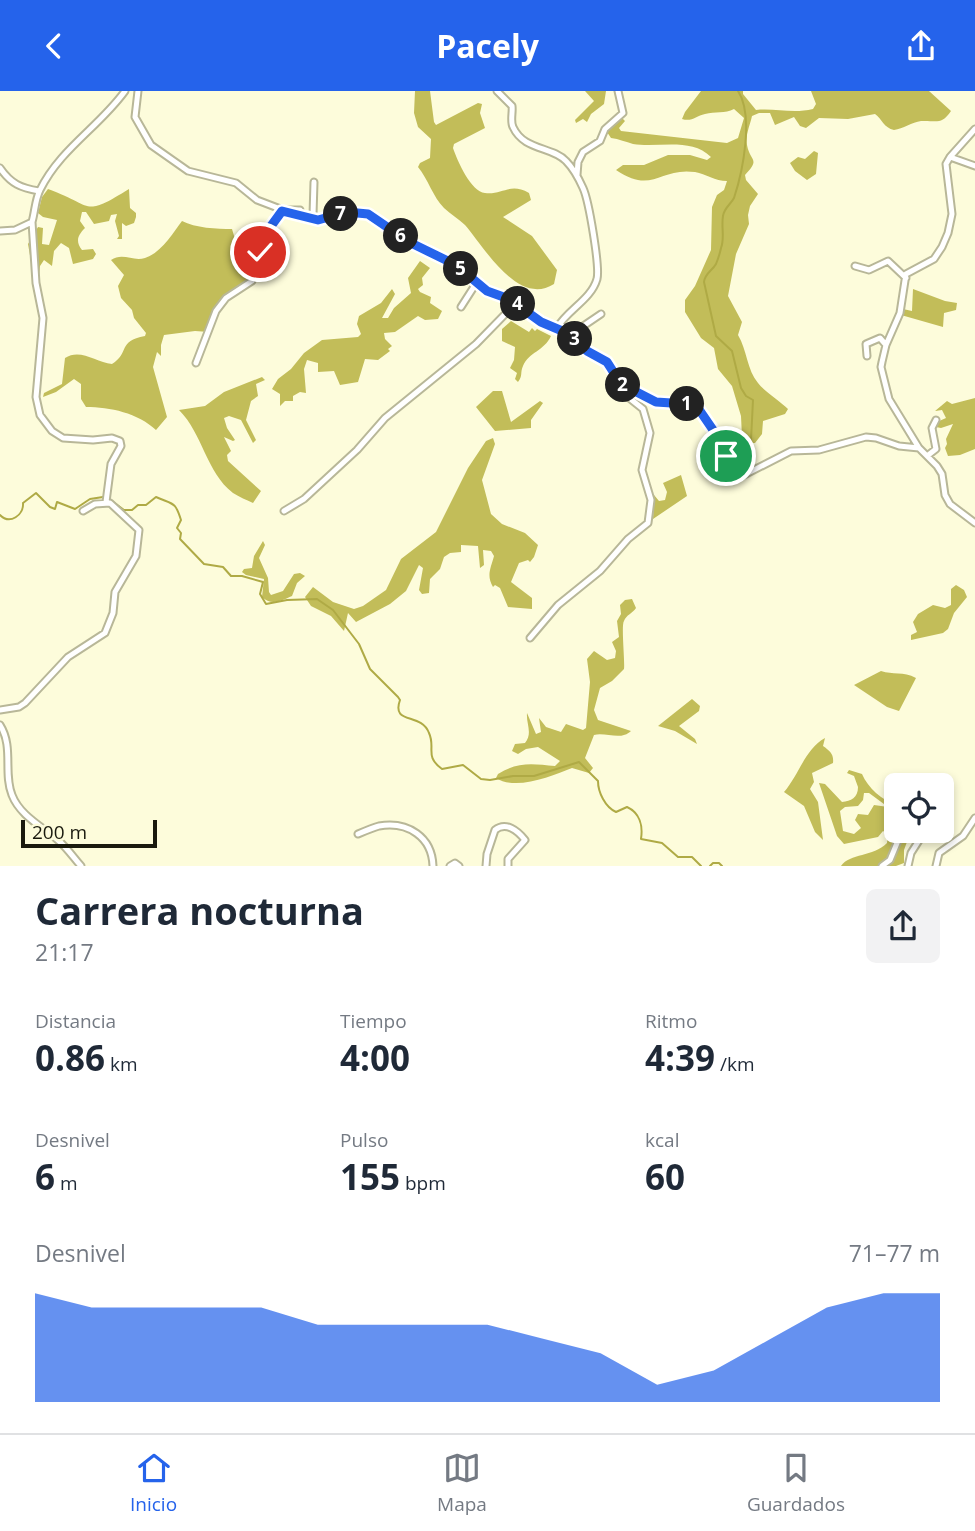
<!DOCTYPE html>
<html lang="es">
<meta charset="utf-8">
<style>
body{margin:0;font-family:"Open Sans",sans-serif;background:#f2f2f3;color:#1f2937;height:100vh;display:flex;flex-direction:column;font-size:26px;white-space:nowrap}
*{box-sizing:border-box;margin:0}
p{font-size:23px;color:#747a83}
.icon{flex:none;width:38px;height:38px;fill:none;stroke:currentColor;stroke-width:2;stroke-linecap:round;stroke-linejoin:round}
.map{position:relative;height:775px;overflow:hidden}
.sheet{display:flex;flex-direction:column;background:#fff;flex:1}
.sheet>*{flex:none}
.tools{position:absolute;left:884px;top:682px;display:grid;gap:14px}
.tools a{display:grid;place-items:center;width:70px;height:70px;border-radius:10px;background:#fff;box-shadow:0 4px 10px #0003;font-size:35px}
.scale{position:absolute;left:21px;bottom:18px;width:136px;box-sizing:border-box;padding-left:7px;border:4px solid #1a1a0e;border-top:0;font-size:19px;line-height:24px;white-space:nowrap;color:#1a1a0e;-webkit-text-stroke:5px #fdfcdb;paint-order:stroke}
.pin{position:absolute;display:grid;place-items:center;width:60px;height:60px;color:#fff;margin:-30px;border:4px solid #fff;border-radius:50%;box-shadow:0 2px 7px #0007}
.km{position:absolute;width:35px;height:35px;margin:-18px;border-radius:50%;background:#222;color:#fff;font-size:19px;line-height:35px;text-align:center}
.round{display:grid;place-items:center;flex:none;width:74px;height:74px;border-radius:10px;background:#f2f2f3}
.head{display:flex;align-items:center;justify-content:space-between;height:119px;padding:0 35px}
h1{font-size:38px;font-weight:700;line-height:52px}
.metrics{display:grid;grid-template-columns:repeat(3,1fr);gap:10px;height:119px;padding:7px 35px}
.metrics div{display:grid;align-content:center}
.metrics b{font-size:35px;font-weight:700}
.metrics small{font-size:19px;font-weight:400}
.metrics p{font-size:19px}
.chart{height:196px;padding:14px 35px}
.chart p{display:flex;justify-content:space-between}
.chart svg{width:100%;height:126px;margin-top:7px;fill:#2563eb;opacity:.7}
header{display:flex;justify-content:space-between;align-items:center;height:91px;padding:0 35px;background:#2563eb;color:#fff;font-size:32px;font-weight:700}
.menu{display:flex;justify-content:space-around;align-items:center;height:98px;border-top:2px solid #e0e1e3;background:#fff;font-size:19px;color:#747a83}
.menu a{display:grid;justify-items:center;gap:4px}
.menu .on{color:#2563eb}
.map>svg:first-child{display:block}
.forest{fill:#c2bd59;fill-rule:evenodd}
.lines{fill:none;stroke-linecap:round;stroke-linejoin:round}
.stream{stroke:#afaa45;stroke-width:2}
.minor-casing{stroke:#b8b798;stroke-width:9}
.minor{stroke:#fff;stroke-width:5}
.route-casing{stroke:#fff;stroke-width:14}
.route{stroke:#2563eb;stroke-width:9}
</style>
<header><svg class="icon" aria-label="back" viewBox="0 0 24 24"><path d="M15 5l-7 7 7 7"/></svg>Pacely<svg class="icon" aria-label="share" viewBox="0 0 24 24"><path d="M12 15V3M7 8l5-5 5 5M5 13v7h14v-7"/></svg></header>
<div class="map">
<svg width="975" height="775" viewBox="0 0 975 775">
<rect width="100%" height="100%" fill="#fdfcdb"/>
<!-- forest -->
<path class="forest" d="M415,0H430L434,31L436,34L478,12L482,13L480,22L485,37L454,53L453,57C457,69 471,101 485,102C503,104 510,91 529,102L531,109L503,126L532,145L557,179L554,193C518,216 485,157 465,134C459,128 450,123 444,117C433,106 428,88 418,76L420,72L430,67L431,48L418,36L414,22Z
M585,0H606L604,13L591,23L587,31L583,28L576,32L575,29L594,10Z
M701,0H743V3L756,19C775,17 793,23 813,18L816,13L811,0H929L951,20C941,35 935,29 921,30C912,31 903,38 894,39C884,37 882,28 875,23L848,28L819,27L806,37L800,35L794,26L775,34L770,22H759L752,25C750,34 745,45 747,54C750,71 761,67 745,84L746,89L758,103L750,115L748,124L749,133L736,163L728,205L742,231L738,244C747,259 747,279 758,292C765,301 780,310 788,318L785,323L763,330L762,343L755,352H750L742,346L741,325L732,295L718,278L714,257L701,247L685,221V209L695,195L711,159L712,116L717,104L724,99L727,90C715,90 706,83 695,81C659,76 653,104 616,79L623,74H644L668,64H690L707,69L711,66C691,46 659,57 633,53C626,51 619,48 611,47L607,41L611,34L622,27L625,30L619,37L621,40L727,52L738,47L744,27L734,18C725,23 715,20 705,23C696,25 692,31 682,28L685,21Z
M814,60L818,62L816,83L807,89L795,80L790,72L798,66L805,68Z
M48,98C95,115 82,127 129,98L130,117L136,122V126L134,132L126,135L122,132V148H117L119,145L115,130L117,123L111,124L109,130L94,133L86,121H82L80,130L85,137C78,144 75,150 82,159L93,158L96,163L93,168L73,173L69,157L61,152L54,160L52,175L44,169L40,175L39,186L34,187L28,153L38,136L43,137L42,153L49,154L57,129L43,126L38,122L42,106Z
M182,130C195,137 217,138 232,138L240,165L258,178L253,191C227,207 219,212 209,241L195,240L164,244L161,254V265L157,261L153,276L167,326L156,339C138,322 110,316 86,316L81,308V293L74,288L56,301L43,306L44,302L62,293L65,267C80,257 96,271 112,273C130,262 117,250 145,245L146,242L134,227L132,219L121,207L118,195L124,184L111,169C123,161 133,171 145,167C161,162 173,142 182,130Z
M420,170L430,177L422,187L423,194L418,198L420,201L431,206L430,212L442,220L438,228L425,229L418,225L395,241L384,242L385,248L392,255L388,258L390,260L378,269L365,268L358,291L340,294L334,280L318,281V272L307,269L304,278L306,302L300,301L293,305V310H285L280,315V303L272,298L278,288L291,278L304,262L322,249L358,246L361,243L357,233L359,225L381,212L392,198L395,203L382,227H388L394,217L411,202L408,187Z
M913,198L945,210L957,212L956,219L944,222L943,236L901,224L903,218L912,220Z
M511,230L529,241L532,237L535,240L537,238L551,245C544,260 529,261 523,275C520,281 523,285 518,291L515,288L517,282L510,277L514,269L515,256L502,250V238Z
M262,286L265,289L256,293L258,305L251,310L246,329L256,349L253,352L241,329L229,325L224,327L227,337L235,349L233,350L224,346L231,360L227,364L228,370L261,400L253,412C247,409 239,406 233,402C206,381 203,343 179,319L205,315L224,301Z
M493,300H502L511,331L540,310L543,312L531,329V337L495,340L476,316Z
M975,307V358L960,364L948,365L945,357L947,353L946,348L953,333L941,337L936,336L937,331L946,327L942,319L935,320L947,310L952,313Z
M493,347L495,353L482,389L491,423L502,433L525,442L538,454L534,466L530,471L528,469L519,472L511,491L532,507V518L508,516L500,497L495,494L493,496C486,484 491,477 494,465L491,460L483,459L484,474L480,477L478,455L461,454V461L450,462L444,466L440,478L430,488L429,502L422,503L419,499L423,477L419,474L406,500L390,513L356,531L348,522L344,540L331,525L311,515L305,506L313,496L333,511L354,518L363,515L386,499L401,468L436,441L468,377L486,350Z
M681,384L687,405L653,428L654,404L659,410L665,409L667,401L663,392Z
M263,450L265,454L259,467L268,487L269,501L271,504L283,500L294,483L300,482L305,485L297,492L292,505C281,510 271,515 262,506L264,488L246,484L242,481L244,478L252,477L254,465Z
M956,494L964,499L967,506L954,522L948,538L943,542L911,549V544L917,541L913,531L918,523L933,514L945,517L951,514V498Z
M632,508L636,517C633,522 626,524 624,530C621,534 625,570 624,578L612,590L600,597L594,619L598,629L631,640C621,650 606,641 594,644L585,667L593,677L589,682L572,677C552,685 516,700 496,687L498,683C519,670 533,673 555,675L560,670L538,656L526,658L518,663L512,660L515,653L525,652C533,642 526,633 527,622L536,643L541,641L539,627L546,636L561,641L566,633L583,639L586,637L590,591L587,568L594,560L607,569L615,567L616,560L612,551L619,546L617,530L621,523L620,514L625,509Z
M881,580C893,584 903,580 916,587L899,620L887,616L854,594Z
M692,608L700,615L699,620L679,635L695,648L697,653L675,640L658,635Z
M825,647L823,655C830,660 834,663 833,672L812,682L814,691L810,698L818,711L823,749L815,741L804,715L784,701C799,684 805,658 825,647Z
M849,679L862,683C868,697 882,709 896,714V740H911L904,759V772L896,775H841C850,762 873,766 887,752L888,743L883,740L878,746L844,753L837,745L819,692L825,693L842,711C851,710 858,707 858,696L854,685L847,682ZM864,702H869L888,716L874,714L868,724L858,723L855,729L861,737L854,743L843,740L840,720L845,716L858,715L863,709Z"/>
<g class="lines">
<!-- stream -->
<path class="stream" d="M738,0C754,24 743,80 734,107C731,113 724,117 723,125C721,136 725,147 721,157C720,162 718,168 716,173C712,180 705,182 704,191L716,245L732,260L741,297L746,305L753,309L751,349
M108,407L124,419H132L138,414H146L156,406C174,414 175,410 181,429L177,437L181,442L180,448L204,473L223,476L231,485H242L263,491L260,503L266,513L287,509L317,508L333,519L359,553L370,578L398,606L400,609C391,634 421,621 429,642C436,657 424,665 442,678L463,674L481,688L490,689L513,685H534L579,671L598,690C598,701 605,716 616,721L627,716C640,722 643,735 641,748L662,752L678,766H692L701,775
M0,424C10,434 24,424 23,412L36,402L50,416L55,418L57,411L75,418L90,408L103,406
M710,775L713,772H719L722,775"/>
<defs>
<path id="minor" d="M138,0L135,26L151,54L188,80L236,92L257,109L304,127L318,129L357,120L367,123L409,151L456,174L487,200L509,208L541,231L567,242L588,260L607,271L621,293L656,311L686,313L697,318L722,352L729,373L735,381L746,383L791,360L819,359L866,346L876,347L899,355L919,357
M497,0L512,15C513,21 510,30 513,36C524,60 552,55 566,70C573,77 579,88 583,97C589,110 600,176 597,188C591,209 567,219 557,237
M975,38L950,66L946,73L952,123L948,142L942,156L934,168L906,183L900,222L886,254L882,271L881,276L889,308L919,357L937,375L942,383L945,404L950,413L975,432
M950,66L975,75
M0,77C11,93 21,97 39,100
M577,84L578,71L583,61L600,50L605,38L623,22L618,0
M313,124L314,91
M32,131L36,192L43,227L36,306L40,324L52,340L63,347L93,349L112,347L120,350L121,355L111,373L106,411
M0,140L15,139L32,131C35,121 35,109 40,99C60,58 99,36 125,0
M855,175L869,179L888,170L906,187
M461,216L477,191
M570,244L601,223
M867,265L866,253L880,247L886,254
M196,272L216,220L226,207L252,190L258,174L263,146L285,119H300
M927,365L936,358L932,337L936,329
M284,420L304,408L357,359L385,327L476,253L516,212
M530,547L558,514L600,480L628,448L648,432L651,409L642,379L650,342L643,318L628,306L625,295
M0,619L19,616L25,612L68,566L105,542L113,522L115,501L136,465L139,439L110,412L95,413L83,420
M0,634C14,656 3,682 12,704C20,725 43,736 59,750C67,757 74,767 81,775
M358,743C365,740 372,737 379,735C408,730 432,746 433,775
M450,775L455,772L459,775
M486,775L487,763L495,739C506,730 518,740 525,749L508,768V775
M882,775L890,769L902,740
M908,775L911,762L925,740
M936,775L939,762L963,745L975,727"/>
</defs>
<!-- minor casing -->
<use href="#minor" class="minor-casing"/>
<!-- minor -->
<use href="#minor" class="minor"/>
</g>
<g class="lines">
<defs>
<path id="route" d="M260,161L263,146L282,120L318,129L347,121L368,123L409,151L456,174L487,200L509,208L541,231L567,242L587,260L607,271L621,293L656,311L687,313L698,317L722,352L726,365"/>
</defs>
<!-- route casing -->
<use href="#route" class="route-casing"/>
<!-- route -->
<use href="#route" class="route"/>
</g>
</svg>
<div class="tools">
<a><svg class="icon" aria-label="locate" viewBox="0 0 24 24"><circle cx="12" cy="12" r="6"/><path d="M12 2v4M12 18v4M2 12h4M18 12h4"/></svg></a>
</div>
<div class="scale">200 m</div>
<div class="pin" style="left:726px;top:365px;background:#1e9e55"><svg class="icon" aria-label="arrive" viewBox="0 0 24 24"><path d="M6 21V4h12l-3 4 3 4H6"/></svg></div>
<div class="pin" style="left:260px;top:161px;background:#d93025"><svg class="icon" aria-label="check" viewBox="0 0 24 24"><path d="M5 12l5 5 9-10"/></svg></div>
<b class="km" style="left:687px;top:313px">1</b>
<b class="km" style="left:623px;top:294px">2</b>
<b class="km" style="left:575px;top:248px">3</b>
<b class="km" style="left:518px;top:213px">4</b>
<b class="km" style="left:461px;top:178px">5</b>
<b class="km" style="left:401px;top:145px">6</b>
<b class="km" style="left:341px;top:123px">7</b>
</div>
<section class="sheet">
<div class="head"><div><h1>Carrera nocturna</h1><p>21:17</p></div><a class="round"><svg class="icon" aria-label="share" viewBox="0 0 24 24"><path d="M12 15V3M7 8l5-5 5 5M5 13v7h14v-7"/></svg></a></div>
<div class="metrics">
<div><p>Distancia</p><b>0.86<small> km</small></b></div>
<div><p>Tiempo</p><b>4:00</b></div>
<div><p>Ritmo</p><b>4:39<small> /km</small></b></div>
</div>
<div class="metrics">
<div><p>Desnivel</p><b>6<small> m</small></b></div>
<div><p>Pulso</p><b>155<small> bpm</small></b></div>
<div><p>kcal</p><b>60</b></div>
</div>
<div class="chart"><p><span>Desnivel</span>71–77 m</p>
<svg viewBox="0 0 160 44" preserveAspectRatio="none"><path d="M0 44V6L10 11L20 11L30 11L40 11L50 17L60 17L70 17L80 17L90 22L100 27L110 38L120 33L130 22L140 11L150 6L160 6V44z"/></svg>
</div>
</section>
<nav class="menu">
<a class="on"><svg class="icon" aria-label="home" viewBox="0 0 24 24"><path d="M3 11l9-7 9 7M6 9v11h12V9"/></svg>Inicio</a>
<a><svg class="icon" aria-label="map" viewBox="0 0 24 24"><path d="M3 6l6-2 6 2 6-2v14l-6 2-6-2-6 2zM9 4v14M15 6v14"/></svg>Mapa</a>
<a><svg class="icon" aria-label="saved" viewBox="0 0 24 24"><path d="M7 4h10v16l-5-4-5 4z"/></svg>Guardados</a>
</nav>
